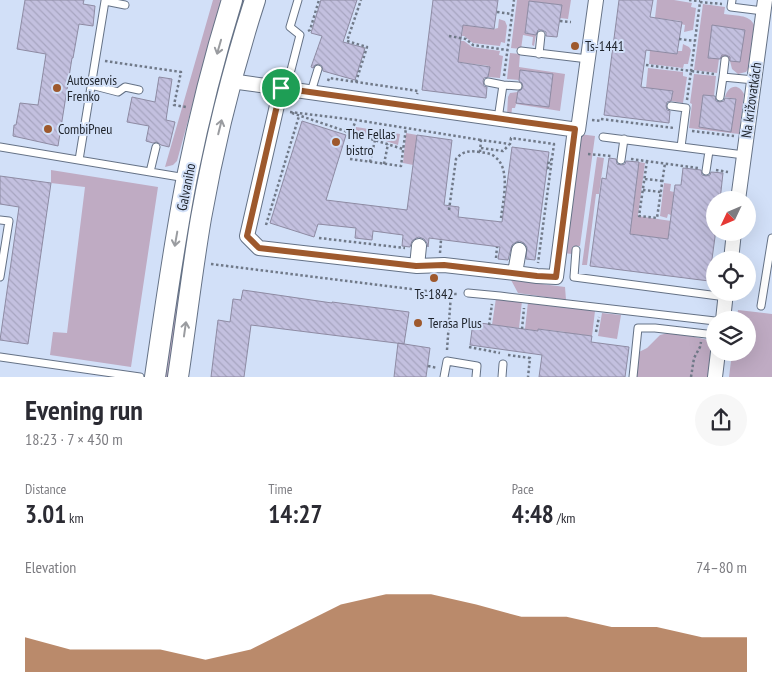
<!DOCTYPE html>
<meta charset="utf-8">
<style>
body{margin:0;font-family:"PT Sans Narrow",sans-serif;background:#f7f7f7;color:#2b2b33;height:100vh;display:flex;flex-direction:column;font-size:19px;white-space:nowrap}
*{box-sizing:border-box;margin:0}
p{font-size:16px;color:#7c7c81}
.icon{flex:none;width:28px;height:28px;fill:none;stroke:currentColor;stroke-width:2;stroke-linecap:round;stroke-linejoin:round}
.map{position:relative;height:377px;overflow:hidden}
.sheet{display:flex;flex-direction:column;background:#fff;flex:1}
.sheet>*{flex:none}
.needle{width:32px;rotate:226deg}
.controls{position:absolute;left:706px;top:191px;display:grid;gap:10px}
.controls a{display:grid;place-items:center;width:50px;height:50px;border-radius:50%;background:#fff;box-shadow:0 5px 20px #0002;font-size:25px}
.pin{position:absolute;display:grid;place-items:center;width:42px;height:42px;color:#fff;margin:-21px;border:2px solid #fff;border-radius:50%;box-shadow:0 1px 5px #0007}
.round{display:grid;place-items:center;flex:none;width:52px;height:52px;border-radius:26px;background:#f7f7f7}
.headline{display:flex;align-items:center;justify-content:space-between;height:85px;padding:0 25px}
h1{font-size:28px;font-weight:700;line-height:38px}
.metrics{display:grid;grid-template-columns:repeat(3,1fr);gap:8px;height:85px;padding:5px 25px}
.metrics div{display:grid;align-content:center}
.metrics b{font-size:25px;font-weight:700}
.metrics small{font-size:14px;font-weight:400}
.metrics p{font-size:14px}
.chart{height:140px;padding:10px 25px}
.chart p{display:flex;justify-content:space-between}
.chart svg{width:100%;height:90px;margin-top:5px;fill:#9e592d;opacity:.7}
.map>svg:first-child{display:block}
.green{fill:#bfabc3}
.building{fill:url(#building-back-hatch);stroke:#8e8ba3}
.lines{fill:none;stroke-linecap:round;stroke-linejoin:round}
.lane-casing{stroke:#657286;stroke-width:9}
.street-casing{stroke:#657286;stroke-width:16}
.secondary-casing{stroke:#657286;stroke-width:22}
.path{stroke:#707988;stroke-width:2.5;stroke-dasharray:2.5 2.5;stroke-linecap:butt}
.lane{stroke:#fff;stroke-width:7}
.street{stroke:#fff;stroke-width:14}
.secondary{stroke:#fff;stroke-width:20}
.oneway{stroke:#9a9ca0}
.route-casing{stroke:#fff;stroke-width:10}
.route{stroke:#9e592d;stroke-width:6}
.poi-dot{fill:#9e592d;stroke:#d2e0f8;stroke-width:2}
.labels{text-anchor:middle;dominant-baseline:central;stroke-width:4;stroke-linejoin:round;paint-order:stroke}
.poi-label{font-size:14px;fill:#1e232b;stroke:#d2e0f8;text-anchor:start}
.street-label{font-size:14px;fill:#1e232b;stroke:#d2e0f8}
</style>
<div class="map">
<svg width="772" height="377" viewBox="0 0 772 377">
<defs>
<pattern id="building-back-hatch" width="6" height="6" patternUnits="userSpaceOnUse" patternTransform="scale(1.25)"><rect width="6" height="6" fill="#c3c0df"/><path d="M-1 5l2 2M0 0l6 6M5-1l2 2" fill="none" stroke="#a7a5c0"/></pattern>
</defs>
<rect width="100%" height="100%" fill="#d2e0f8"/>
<!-- green -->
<path class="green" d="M213,0H221L177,161L173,165L165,167Z
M240,0H247L170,377H165L200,147Z
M517,0H571L568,19L560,18L562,5L529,1L525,33L536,35L534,46L532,45L533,37L523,35L521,49L511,48Z
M657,0H674L692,3L691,7L696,8L693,30L684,32L685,25L681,24V21L655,18Z
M703,4L725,7L724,14C734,16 750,14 754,25L748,69L746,72L738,74L732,69L730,61L719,59L717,73L694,70Z
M499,19L505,21L507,26L505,43L501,42L500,46L473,43L464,36H462L463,25L494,29L498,28Z
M461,41H464L472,47L500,51L499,55L503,56L500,78L488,77L489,66L458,62Z
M683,44L689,47L691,50L688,64H684L683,68L649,64L650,50L677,54L678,51H682Z
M510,53L520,54L519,67L565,74L560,111L516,104L515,108H512L511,118L507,115L508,97L510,93L518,92L516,102L552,74L521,70L519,80L507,79Z
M648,68L683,72V76L687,77L683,103L671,101L673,91L646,88Z
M694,74L716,76L714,96L703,95L699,127L731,131L736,99L725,97C728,86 738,82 744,94L739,134L689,128L692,104L690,103Z
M356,127L400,134L398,145L355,131Z
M406,133L417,135L413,165L403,163Z
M579,134L595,136L580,246H573L572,254L563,253Z
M597,157L604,158L599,194H596L587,265H582Z
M639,162L645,163L638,216L671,221L668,239L630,234Z
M51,170L158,187L131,367L50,355L53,332L67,333L85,187L51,183Z
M664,183L671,184L670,191L674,192L671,215L668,214L667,218L660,216Z
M511,280L565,287L566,300L518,293Z
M496,298L522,301L519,328L492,325Z
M528,302L595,311L592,336L578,334L577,340L564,339L565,332L539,329L538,331L525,329Z
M738,310L772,314V377H729L732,353L748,352V320H737Z
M602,313L621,315L617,339L598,336Z
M672,332L713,341L708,377H635L637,353L647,348L660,335Z"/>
<!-- building -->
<path class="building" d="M25,0H84L83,4L95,6L93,26L79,24L73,58H72L58,146L13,136L14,125H16L20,103L38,105L46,54L17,49Z
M321,0H357L343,42L365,48L355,80L323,71L322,66L319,64L315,65L313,68L311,67L322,36L311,33Z
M433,0H498L494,29L463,25L461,38L458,62L490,67L488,77L484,78L483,81L484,86L487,87L486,98L422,90Z
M619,0H653L650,17L682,22L677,54L646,50L641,87L673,91L671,101L667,102L666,106L667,110L670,111L669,123L604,115Z
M529,1L562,5L557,37L546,36V32L542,30H538L536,35L525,33Z
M712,25L745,30L740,62L730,61V57L726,55H722L720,59L708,58Z
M520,70L553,74L549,107L516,103L518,91L521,90L523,87L522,83L519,81Z
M159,77L172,79L166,120L175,122L169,147L161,145L157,142L153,143L146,141L149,126L127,122L132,97L155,102Z
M703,95L715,96L716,101L720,102L724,101L725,98L736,99L731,132L699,127Z
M302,121L346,135L326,200L407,210L417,135L452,140L444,205L459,207L458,217L502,222L512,147L549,152L535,260L526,259L527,247L524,243L520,241L516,242L512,245L508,260L498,259L500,247L429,238L428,247L427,243L424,239L419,237L416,238L412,241L410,247L402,246L403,235L373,231L372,240L355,238L356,228L318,224L314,237L270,223Z
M609,158L616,159L617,164L621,165L625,164L626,161L639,162L630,234L668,239L675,185H681L683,168L701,170L702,175L706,176L710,175L711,172L723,173L720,200H715V237L709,281L590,266L602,178L606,179Z
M0,176L51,183L28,344L0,340L19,207L0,204Z
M243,290L332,303V302L409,312L404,344L251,325L244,377H211L218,320L230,322L233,299L241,300Z
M473,322L538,331V329L592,336L591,342L629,347L625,377H539L542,355L470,345Z
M398,343L430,348L426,377H394Z"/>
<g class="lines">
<defs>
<path id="lane" d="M732,0L731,7L763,11
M521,51L588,59
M539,54L541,35
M725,60L723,77L754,80
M291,70L300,35L290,27L298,0
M488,82L503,85
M91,85L118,92L125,87L139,90
M311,92L318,69
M720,97L723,77
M671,106L686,108L681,147
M498,119L503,85L518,86
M603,137L744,155
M0,147L186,178
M79,160L105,1L125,5
M621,160L624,139
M706,171L709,151
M150,172L156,147
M0,220L9,221L0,277
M576,250L574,277L726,297
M468,293L500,296L715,321
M761,306L772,238
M0,357L140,377
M444,377L447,361L477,366L476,377
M502,377L503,364
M633,377L638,328H655L715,335"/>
<path id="street" d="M231,81L578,130L596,0
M281,88L247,236L259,248L417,266L444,265L515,273
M738,200L765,0
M519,250L515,273L537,276L556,277L575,129
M731,260L734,232
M417,266L419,246
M723,320L726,292
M715,377L718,352"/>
<path id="secondary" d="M155,377C165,310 174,243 187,177C199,118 214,58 232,0
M178,377C186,324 192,271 201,218C214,145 232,71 255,0"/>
</defs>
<!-- lane casing -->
<use href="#lane" class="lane-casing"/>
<!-- street casing -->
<use href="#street" class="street-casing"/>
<!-- secondary casing -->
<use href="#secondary" class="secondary-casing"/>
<!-- path -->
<path class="path" d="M689,0L700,1
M497,12L512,14
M560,21L571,22
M308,31L310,30L319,0
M449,36L466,39L473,45L507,50
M679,39L695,41
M105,61L181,72L174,105L186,107
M646,65L691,71L700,2L722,4
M504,76L514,0
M328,81L329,78L418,91L417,94
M356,82L367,47L347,41L361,0
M687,100L691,71L714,74
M290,112L356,120L481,140
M292,113L351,133L356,120
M601,119L674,128
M592,120L601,121
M692,131L734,136
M352,133L403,149
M481,148L503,151L509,145
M588,154L611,156
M350,159L401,166L406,128
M631,159L698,168
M647,161L639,216L657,218L665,163
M370,162L375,140
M384,164L388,144
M547,168H548L549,160H551
M716,170L728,172
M645,179L663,181
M643,190L661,192
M449,210L456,159C464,150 470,151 480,152
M501,218C503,201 511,168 495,157C491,153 485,153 480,152L481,140L510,144L511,138L554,144L538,263
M266,225L299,116
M319,238L405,248
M440,253L441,240
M496,258L497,247
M211,264L451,294H459
M489,325L492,304
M522,329L524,308
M596,332L599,317
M469,347L500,353
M447,350L451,294
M508,355L530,358L528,377
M428,366L437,368
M691,377L694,358L700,347L701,342"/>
<!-- lane -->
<use href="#lane" class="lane"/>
<!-- street -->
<use href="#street" class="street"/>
<!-- secondary -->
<use href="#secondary" class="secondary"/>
</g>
<!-- one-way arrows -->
<defs><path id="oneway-shaft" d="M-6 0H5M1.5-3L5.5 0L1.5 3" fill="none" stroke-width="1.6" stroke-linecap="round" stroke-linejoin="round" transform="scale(1.25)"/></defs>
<g class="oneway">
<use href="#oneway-shaft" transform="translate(219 47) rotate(106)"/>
<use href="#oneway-shaft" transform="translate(220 127) rotate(-76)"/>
<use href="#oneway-shaft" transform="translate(176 239) rotate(100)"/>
<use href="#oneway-shaft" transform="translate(185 329) rotate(-82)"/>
</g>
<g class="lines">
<defs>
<path id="route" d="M281,88L575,129L556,277L537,276L444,265L416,266L259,248L247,236Z"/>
</defs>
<!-- route casing -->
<use href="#route" class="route-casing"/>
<!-- route -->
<use href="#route" class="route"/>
</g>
<!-- markers -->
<g class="poi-dot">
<circle cx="575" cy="46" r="5"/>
<circle cx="57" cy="88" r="5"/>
<circle cx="48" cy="129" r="5"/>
<circle cx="336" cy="142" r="5"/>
<circle cx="434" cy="278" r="5"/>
<circle cx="418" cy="323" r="5"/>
</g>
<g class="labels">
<!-- poi labels -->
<g class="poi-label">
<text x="585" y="46">Ts-1441</text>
<text x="67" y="80">Autoservis<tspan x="67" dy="16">Frenko</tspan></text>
<text x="58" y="129">CombiPneu</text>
<text x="346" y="134">The Fellas<tspan x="346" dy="16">bistro</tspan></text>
<text x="434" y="294" text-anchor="middle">Ts-1842</text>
<text x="428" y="323">Terasa Plus</text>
</g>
<!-- street labels -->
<g class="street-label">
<text transform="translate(751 100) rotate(-82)">Na križovatkách</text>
<text transform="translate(186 187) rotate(-79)">Galvaniho</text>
</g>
</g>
</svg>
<div class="controls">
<a><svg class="needle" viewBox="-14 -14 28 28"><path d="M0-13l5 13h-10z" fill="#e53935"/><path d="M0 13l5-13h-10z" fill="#7c7c81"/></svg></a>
<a><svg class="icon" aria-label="locate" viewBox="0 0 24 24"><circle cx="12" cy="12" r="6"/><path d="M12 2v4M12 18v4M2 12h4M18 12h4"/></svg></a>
<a><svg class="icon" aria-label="layers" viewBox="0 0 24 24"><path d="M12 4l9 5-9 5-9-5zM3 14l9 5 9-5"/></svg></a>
</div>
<div class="pin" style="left:281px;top:88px;background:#1e9e55"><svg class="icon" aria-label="arrive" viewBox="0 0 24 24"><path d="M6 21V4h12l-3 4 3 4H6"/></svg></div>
</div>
<section class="sheet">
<div class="headline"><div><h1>Evening run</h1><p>18:23 · 7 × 430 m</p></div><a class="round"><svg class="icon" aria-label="share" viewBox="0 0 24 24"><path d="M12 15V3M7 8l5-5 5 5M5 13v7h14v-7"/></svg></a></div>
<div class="metrics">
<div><p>Distance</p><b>3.01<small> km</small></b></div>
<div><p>Time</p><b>14:27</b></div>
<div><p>Pace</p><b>4:48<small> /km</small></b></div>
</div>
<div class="chart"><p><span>Elevation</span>74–80 m</p>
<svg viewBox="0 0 160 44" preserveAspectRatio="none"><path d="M0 44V27L10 33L20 33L30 33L40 38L50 33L60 22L70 11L80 6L90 6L100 11L110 17L120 17L130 22L140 22L150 27L160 27V44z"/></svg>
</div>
</section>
